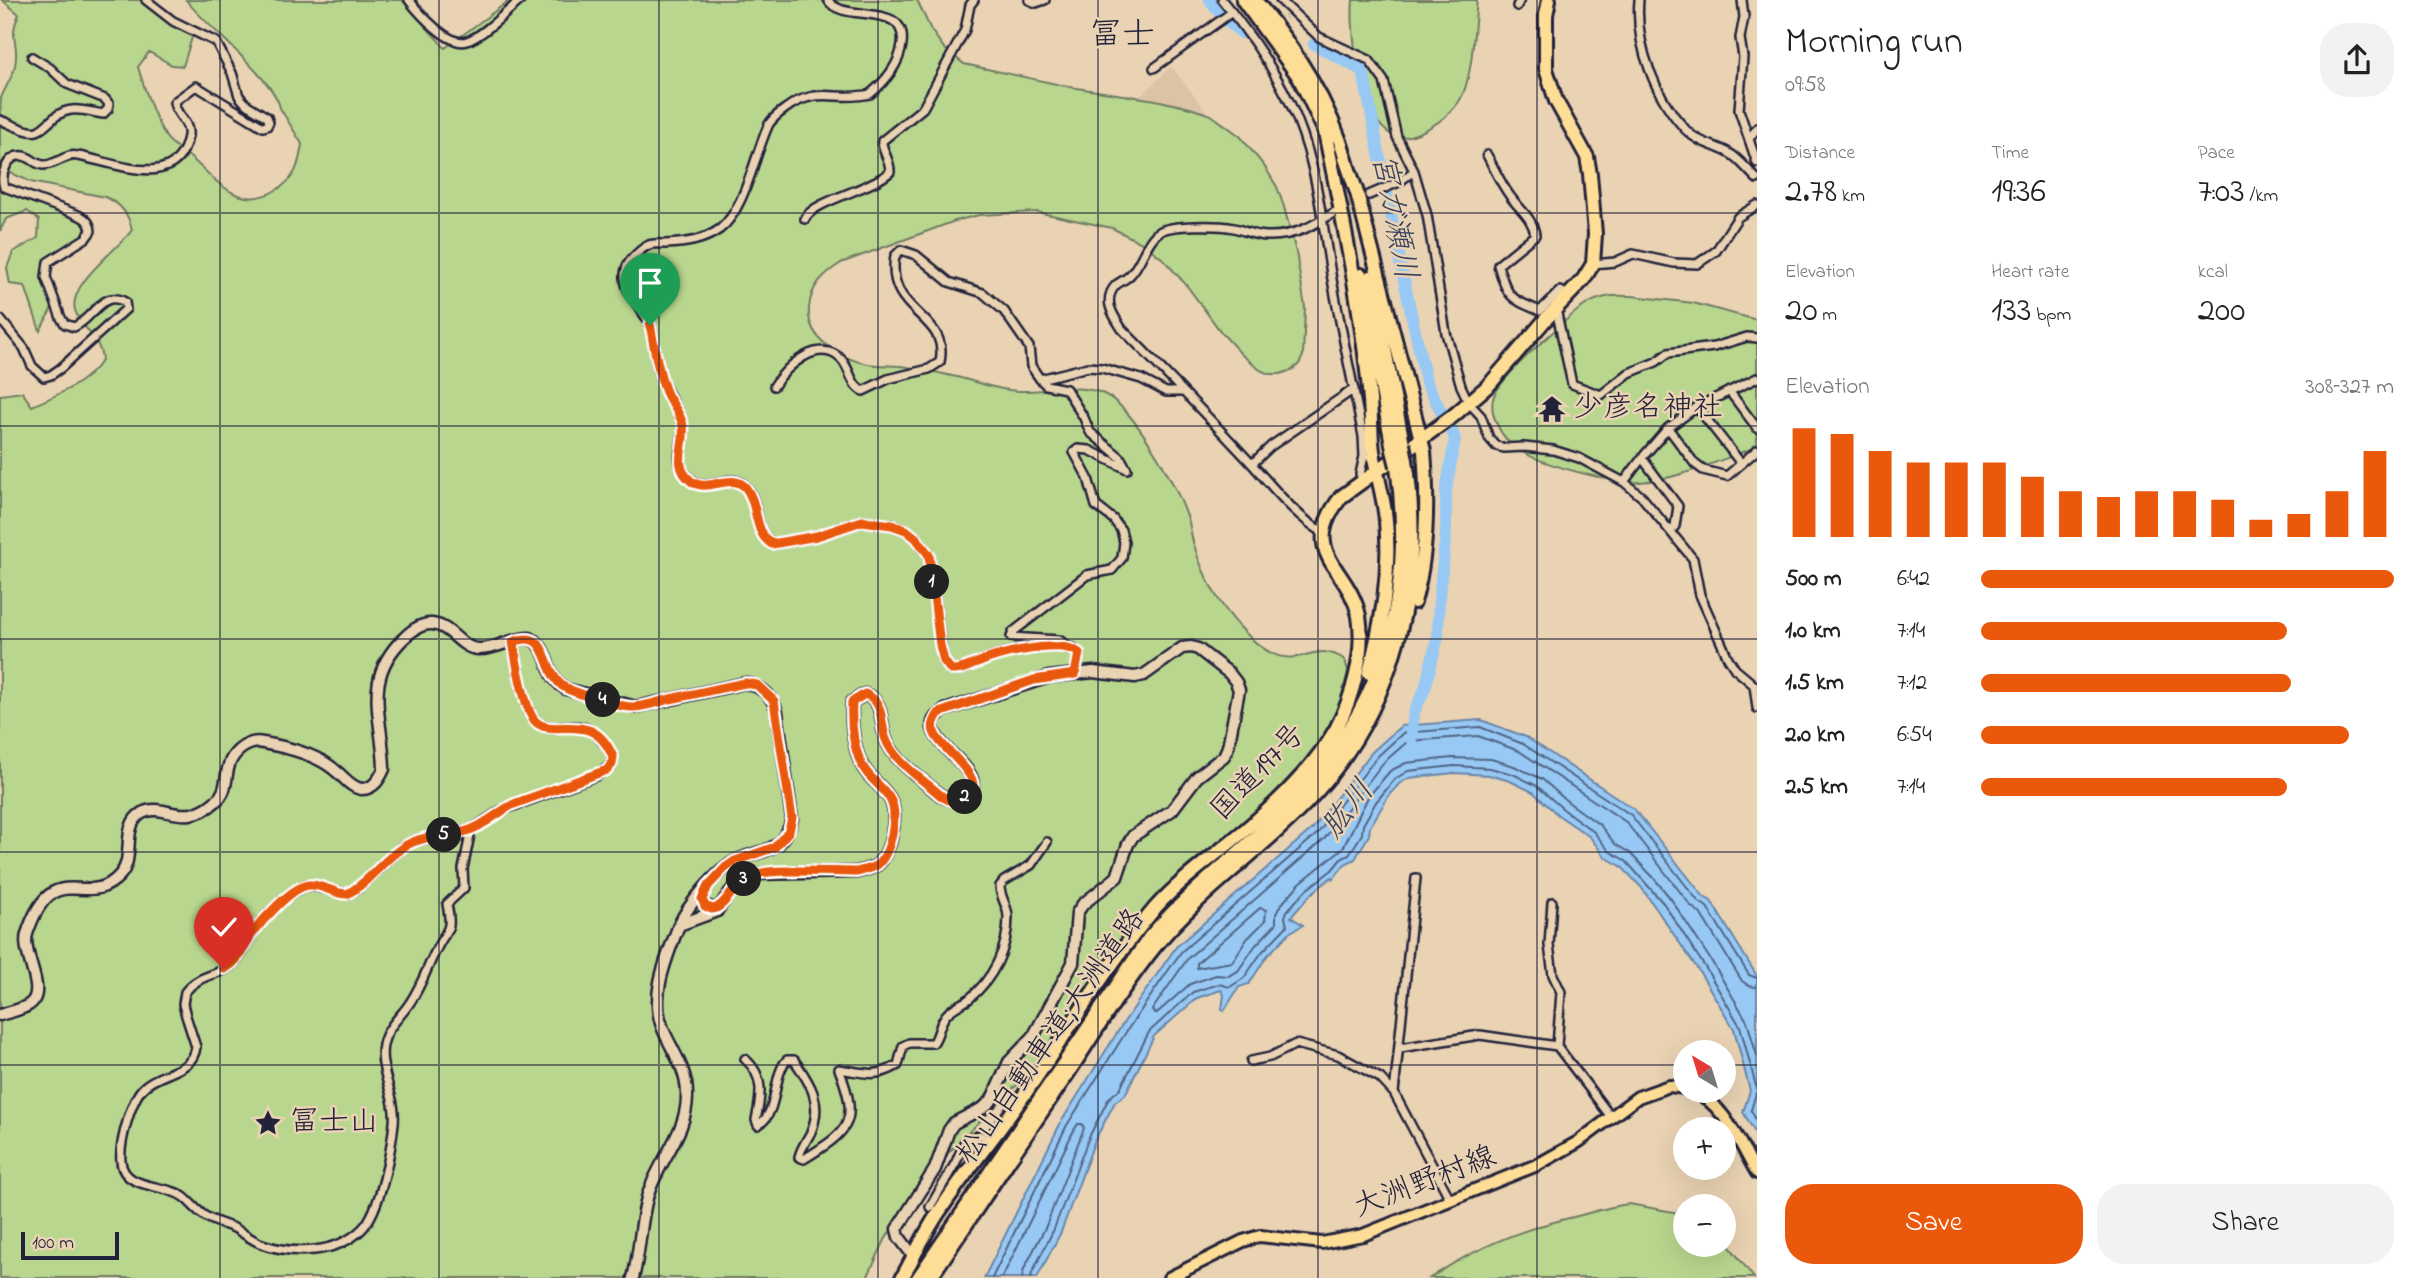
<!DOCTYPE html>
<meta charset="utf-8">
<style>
body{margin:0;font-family:"Indie Flower","Klee One",sans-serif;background:#f2f2f2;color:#222;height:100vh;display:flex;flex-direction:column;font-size:26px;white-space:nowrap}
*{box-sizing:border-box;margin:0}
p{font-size:23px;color:#767676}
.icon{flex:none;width:38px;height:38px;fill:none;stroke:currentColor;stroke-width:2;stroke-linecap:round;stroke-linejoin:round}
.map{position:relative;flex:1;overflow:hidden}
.side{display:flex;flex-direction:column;background:#fff;width:665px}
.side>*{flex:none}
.needle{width:46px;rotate:322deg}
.fabs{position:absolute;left:1673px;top:1040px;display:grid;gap:14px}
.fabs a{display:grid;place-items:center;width:63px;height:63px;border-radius:50%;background:#fff;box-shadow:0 7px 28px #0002;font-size:35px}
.scale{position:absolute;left:21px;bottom:18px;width:98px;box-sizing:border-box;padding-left:7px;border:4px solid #22223b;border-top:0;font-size:19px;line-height:24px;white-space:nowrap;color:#22223b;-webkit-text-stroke:5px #ead3b3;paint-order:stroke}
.pin{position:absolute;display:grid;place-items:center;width:60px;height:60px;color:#fff;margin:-72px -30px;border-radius:50% 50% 50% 0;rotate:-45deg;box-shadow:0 0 7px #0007}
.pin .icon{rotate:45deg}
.km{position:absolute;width:35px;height:35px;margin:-18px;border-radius:50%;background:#222;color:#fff;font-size:19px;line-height:35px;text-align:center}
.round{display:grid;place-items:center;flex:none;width:74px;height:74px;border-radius:28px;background:#f2f2f2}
.summary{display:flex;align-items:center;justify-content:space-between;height:119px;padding:0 28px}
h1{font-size:38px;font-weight:600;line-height:52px}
.stats{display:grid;grid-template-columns:repeat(3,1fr);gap:10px;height:119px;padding:7px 28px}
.stats div{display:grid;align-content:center}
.stats b{font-size:35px;font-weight:600}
.stats small{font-size:19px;font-weight:400}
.stats p{font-size:19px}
.chart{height:196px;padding:14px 28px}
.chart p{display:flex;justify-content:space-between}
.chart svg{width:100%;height:126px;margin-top:7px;stroke:#ea580c;stroke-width:6}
.cta{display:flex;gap:14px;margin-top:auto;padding:14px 28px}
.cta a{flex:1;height:80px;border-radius:28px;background:#ea580c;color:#fff;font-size:28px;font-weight:600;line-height:80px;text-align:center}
.cta a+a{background:#f2f2f2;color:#222}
ul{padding:0 28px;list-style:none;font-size:23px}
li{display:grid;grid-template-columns:112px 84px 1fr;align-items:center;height:52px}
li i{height:18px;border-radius:9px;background:#ea580c}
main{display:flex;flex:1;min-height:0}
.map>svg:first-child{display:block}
.built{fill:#dbc3a5}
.green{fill:#b9d68e;stroke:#6e7c64;stroke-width:2}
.water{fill:#97c9f4;stroke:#6886aa;stroke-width:2}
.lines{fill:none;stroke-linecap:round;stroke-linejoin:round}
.shore{stroke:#516585;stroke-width:2}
.stream{stroke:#6886aa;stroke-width:2}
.river{stroke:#97c9f4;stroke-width:12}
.street-tunnel{stroke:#c2b09b;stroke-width:7;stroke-dasharray:7 3.5;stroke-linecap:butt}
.street-casing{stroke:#22223b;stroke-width:12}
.secondary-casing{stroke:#22223b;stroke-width:15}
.primary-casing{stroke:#22223b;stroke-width:16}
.highway-casing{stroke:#22223b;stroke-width:18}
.street{stroke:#ead3b3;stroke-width:7}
.secondary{stroke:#ead3b3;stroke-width:10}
.primary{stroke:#fedd96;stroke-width:10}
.highway{stroke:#fedd96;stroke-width:12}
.highway-bridge-casing{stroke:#22223b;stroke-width:18;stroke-linecap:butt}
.highway-bridge{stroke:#fedd96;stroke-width:12}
.route-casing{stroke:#fff;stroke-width:14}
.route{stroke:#ea580c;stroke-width:9}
.grid{fill:none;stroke:#22223b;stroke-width:2;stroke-opacity:0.55}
.labels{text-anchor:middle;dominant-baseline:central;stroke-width:5;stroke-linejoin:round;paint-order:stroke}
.poi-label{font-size:30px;fill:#22223b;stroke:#ead3b3;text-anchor:start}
.street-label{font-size:30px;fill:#22223b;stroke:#ead3b3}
.water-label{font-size:32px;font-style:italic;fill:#394360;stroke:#ead3b3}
.quarter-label{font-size:33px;fill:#22223b;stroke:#ead3b3}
</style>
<main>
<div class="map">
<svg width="1757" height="1278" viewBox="0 0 1757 1278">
<rect width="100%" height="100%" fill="#ead3b3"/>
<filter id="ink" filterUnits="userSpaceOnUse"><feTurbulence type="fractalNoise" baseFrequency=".0143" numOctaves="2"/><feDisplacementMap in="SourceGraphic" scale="14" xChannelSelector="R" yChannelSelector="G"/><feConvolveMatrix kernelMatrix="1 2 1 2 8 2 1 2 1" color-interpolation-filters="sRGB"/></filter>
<g filter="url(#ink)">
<!-- built -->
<path class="built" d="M1171,66L1228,139L1135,102Z"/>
<!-- green -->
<path class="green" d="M2,0H146L194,31L183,66L172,65L149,52L138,67C144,87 155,120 166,137C171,145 183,151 191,158C218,181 239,213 278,189C296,178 299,164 302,144L280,108C276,81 206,26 186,0H402L445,48L510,0H917L931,30L944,48L964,64L1070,87L1156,100L1190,108L1211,115L1240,136L1265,167L1277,187L1284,207L1296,252L1305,307L1303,356L1299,364L1292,370L1280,374H1269L1260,370L1241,354L1221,332L1187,286L1163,259L1144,244L1112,228L1037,212L979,215L955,221L841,263C824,274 811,285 809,308C806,339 841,359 868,364C879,366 890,365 900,366C918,368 935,372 952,376C976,381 994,390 1019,391C1046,392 1079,383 1104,394C1135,408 1177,487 1188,519C1191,528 1191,537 1194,545C1203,575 1219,605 1241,628C1250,638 1265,652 1279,656C1305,663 1317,641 1345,660L1348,671L1339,707L1327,736L1267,816L1205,873L1158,909L1056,1046L942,1159L902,1212L885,1240L867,1278H0V395L22,392L32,406C57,395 86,384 102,360C101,340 84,330 76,313C64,286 119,249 132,230C129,214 120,203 105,197L31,182L11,173L0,164C0,147 0,113 1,98C6,85 16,73 16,57C17,37 9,37 19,14Z
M1353,0H1477C1474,26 1473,79 1460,100C1451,114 1437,124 1423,131C1414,135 1402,140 1392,135C1359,117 1350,34 1353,0Z
M8,190L76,214L91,231L47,266L55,302L40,331L25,286L10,284L7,268L13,252L38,238L39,220L27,211L6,219L0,231V191Z
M1632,296L1693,303L1757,320V447C1718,460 1682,479 1640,482C1613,484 1540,464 1517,449C1503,440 1489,416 1493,399C1497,382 1532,351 1545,339C1563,324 1582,301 1606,297C1614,295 1624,296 1632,296Z
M1629,1204L1685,1214V1244H1724V1239L1754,1278H1430C1472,1250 1516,1231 1565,1219C1587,1214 1606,1207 1629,1204Z"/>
<!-- water -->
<path class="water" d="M1481,720L1526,737L1634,809L1704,897L1711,901L1757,976V1136L1743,1112L1750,1091L1734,1029L1699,971L1641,887L1621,866L1605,857L1590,837L1558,815L1533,792L1510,781L1489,775L1454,773L1409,778L1399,784L1389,795L1370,827L1369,835L1355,859L1345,864L1333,879L1332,877L1310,895L1291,917L1303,925L1289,933L1267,956L1249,984L1239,987L1224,1011L1222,1009L1224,995L1221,990L1197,998L1154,1036L1125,1095L1115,1102L1095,1140L1061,1232L1037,1278H984L1061,1122L1122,1025L1176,947L1313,828L1372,752L1401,726Z"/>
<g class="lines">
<!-- shore -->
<path class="shore" d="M1260,908L1266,910L1265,921L1247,939L1232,962L1197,968V963Z
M1757,987L1749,986L1742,981L1700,913L1691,906L1626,822L1519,751L1478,736L1408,741L1383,763L1324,839L1188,958L1152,1010L1154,1013H1157L1190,984L1216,975L1228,976L1238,971L1255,946L1276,924V914L1280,906L1300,883L1343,848L1368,797L1390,771L1406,763L1452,758L1491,759L1514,766L1542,779L1568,802L1600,825L1615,844L1630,853L1653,877L1671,899L1712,962L1747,1021L1757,1056
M992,1278L1067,1125L1128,1029L1181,952L1318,833L1377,757L1403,733L1480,727L1523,744L1631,815L1698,901L1707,907L1749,975L1757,978
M1002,1278L1074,1130L1078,1124H1082L1084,1128L1046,1226L1024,1269L1022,1278
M1031,1278L1032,1273L1054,1229L1089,1137L1109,1098L1120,1089L1149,1032L1193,992L1219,984L1230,987L1244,978L1262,952L1287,926L1285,917L1287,911L1306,890L1332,870L1341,859L1349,855L1362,834L1363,825L1376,802L1395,779L1408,771L1454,766L1490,768L1513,774L1537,786L1563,809L1594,832L1609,851L1626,861L1664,904L1705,967L1740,1026L1757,1090L1751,1110L1757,1122"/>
<!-- stream -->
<path class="stream" d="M1363,71L1370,65"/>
<!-- river -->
<path class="river" d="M1210,0L1221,14
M1227,21L1242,33
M1314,44L1363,71L1401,266L1426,382L1443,415
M1411,739L1414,712L1425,689L1438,636L1439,599L1446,532V491L1455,439L1450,426"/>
<!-- street-tunnel -->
<path class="street-tunnel" d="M1255,27L1286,17
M1338,210L1369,195"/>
<defs>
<path id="street" d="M409,0C419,13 449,47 467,41C483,36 507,11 521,0
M828,0C841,24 908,0 902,44C900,64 885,82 870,94C836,102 817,85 785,109C778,114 773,118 769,124C755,153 745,210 720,229C703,241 686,243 665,244C661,244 653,243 649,245C642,248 630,259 627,266C617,290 645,308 651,328C655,343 655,360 660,375C665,392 681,412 683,428C684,442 675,457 682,469C702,502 725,470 743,484C762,499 751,531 773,544L817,536L862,521L892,525L906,530L916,538L929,555L941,645L944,661L951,670C962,671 969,666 978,662C1007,651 1042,644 1073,648
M1029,0L1036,3L1045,0
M1222,0C1248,31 1272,66 1290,103C1315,154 1321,213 1330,268C1340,325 1352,380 1363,436L1364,456L1360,474L1362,480
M1280,0L1319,37L1369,60L1384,81L1397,137L1414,171L1427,215L1446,333L1461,386L1469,403L1481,416L1489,438L1496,446L1504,448L1524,447L1553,450L1579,458L1624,482L1642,497L1693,559L1700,595L1728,658L1735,669L1754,685L1757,708
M1639,0C1635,45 1655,97 1686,130C1698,143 1715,145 1729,153C1740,159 1748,171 1757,179
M1742,0L1744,17L1740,38L1743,57L1739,110L1757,163
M1517,6L1520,0
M1154,68L1232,12
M0,120C9,123 28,134 37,131C43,129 50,121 55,117C71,105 85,111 103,114L108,109L109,104L105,99L67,84L50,68L32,57
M1749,139L1757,128
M1487,155C1494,168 1501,184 1510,196C1519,209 1533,218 1535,235L1498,265C1508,298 1509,298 1540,311L1560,291L1568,295
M1369,195L1399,182L1414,171
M805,219C812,201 870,190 890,172C891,161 882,152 882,141L923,108L965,30L970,5L974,0
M1593,264L1615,262L1633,254L1674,263L1697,264L1716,251L1738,217L1757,205
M1556,309L1572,384L1601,395L1629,373L1656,362L1668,353L1714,347L1747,337L1757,338
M0,319L24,348L32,366L44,377L51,375L61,368L126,309L125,302C102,289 93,319 74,327L65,324L61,318L46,277L48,262L86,238L91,231C90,221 85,218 76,214L4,187C0,175 7,154 23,156C31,157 35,164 43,165C56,166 65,153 78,156C114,162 178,193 188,136C190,121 175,115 174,102L196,86L263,127L267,126L269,122L267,117L246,104L239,96L232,73L216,42L173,21L146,0
M1040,379L1088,367L1102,368L1141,379L1166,392H1183
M774,386C786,366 820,336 842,360C850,369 851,386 863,391L888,379L929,369L940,362C950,313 885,315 895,256L901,250L916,255L949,282L983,293L1004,311L1029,347L1031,366L1040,379L1046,385L1066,389L1084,418L1090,432L1120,457L1127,469L1089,450L1078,449L1074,452L1088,478L1096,506L1113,519L1121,530L1124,542L1122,558L1112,570L1087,575L1013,632L1011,637L1059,640L1079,653L1075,674
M1729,391L1757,428
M1697,407L1668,428L1695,464L1703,470L1727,476L1757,450
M1642,458L1668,428
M1740,462L1697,407L1757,378
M1252,464L1271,446L1354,389
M1624,482L1642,458L1678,506L1675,526L1671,531
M1324,533C1294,515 1273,487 1250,462C1208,417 1165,372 1122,329C1113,315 1102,300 1116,285C1119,282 1125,280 1129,276C1142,264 1146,240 1159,232C1170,224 1220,225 1234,228C1246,231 1257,237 1270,236C1296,236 1314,225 1335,212
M471,830L463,869L464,888L447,904C448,910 450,918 449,925C448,930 445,935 442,939C430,959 424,981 411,1001C402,1016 386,1027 383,1045C378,1070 397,1097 394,1123C391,1150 381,1210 362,1229C337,1254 294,1255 262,1244C252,1240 243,1233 234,1228C224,1224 214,1222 205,1216C197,1211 192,1204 185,1198C168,1183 123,1191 121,1161C119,1144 131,1099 144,1087C161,1071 193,1073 196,1047L186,1016L183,1004L185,992C201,972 220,977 235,962C242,956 244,947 249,939C259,921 289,891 308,885L347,894L357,889L402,847L414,841L471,830L500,811L598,775L612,764C613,756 611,752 606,745C600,739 594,731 586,728C571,722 552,733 538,723C524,713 516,660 513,642
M1552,902L1549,945L1553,975L1561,992L1557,1046L1611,1117
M1400,1048L1480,1035L1557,1046
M745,1059C765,1076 761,1097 756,1120L758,1125C779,1114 772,1075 787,1060H794C811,1084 823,1103 811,1132C807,1140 801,1148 799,1157L804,1159C849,1131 860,1123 839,1069C863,1072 875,1079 898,1065L903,1046L909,1043H933C940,1034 939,1022 947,1014C953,1007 962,1004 969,999C993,979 1008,949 1008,917C1008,906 1000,898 1000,886L1004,881L1031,865L1047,842
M1251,1061L1270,1057L1296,1044L1338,1055L1380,1078L1394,1093L1450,1199
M1394,1093L1416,878
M930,1207L956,1162L965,1141L980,1135L991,1141"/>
<path id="secondary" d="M703,892L702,899L705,906L718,909L734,887L754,874L857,872C864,870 871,869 877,865C891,854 899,815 890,799C882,785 866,777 860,761C853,744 851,721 852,702L865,694C884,701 880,721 885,737C893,761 921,778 939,794C953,805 977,799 972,779C966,758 908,730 945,710L1049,677L1093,672L1135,677L1144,675L1182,648L1191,647L1198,649L1229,673L1236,682L1239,690L1228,747L1224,756L1197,777L1172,810L1133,836L1128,844L1117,877L1083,904L1077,913L1073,963L1033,1037L1009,1062L991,1101L983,1108L954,1123L949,1130L935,1169L897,1229L899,1237L914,1257
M0,1015C9,1012 22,1010 30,1004C48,990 21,954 27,934C53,854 87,912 120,875C136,858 120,826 142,813C164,801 183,830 216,801C234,786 218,764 243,747C249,743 256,741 263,743C287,747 318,755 336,771C344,777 351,788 362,789C374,789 380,778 384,769C383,717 361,679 404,638C411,631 421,623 432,624C452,626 459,648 478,649C496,650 513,637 530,638C552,649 542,674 566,689L636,707L745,683C762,686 772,695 777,712L792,819C782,856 763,847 736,861C716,871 688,905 679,925L717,911
M633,1278C640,1252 640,1224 647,1198C657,1161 688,1134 687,1094C687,1069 672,1051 663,1029C649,996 667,957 679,925"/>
<path id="primary" d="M1691,1090C1724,1102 1740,1145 1757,1173
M1169,1278L1243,1241L1260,1236L1322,1243L1363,1235L1537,1165L1578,1142L1638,1097L1669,1086L1685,1088"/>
<path id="highway" d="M1243,0L1299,77L1328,138
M1255,0C1295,49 1330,102 1347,163
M1325,132C1343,220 1362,309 1370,400C1371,414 1371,428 1372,442C1374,469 1384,494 1386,521C1391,575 1382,621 1369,673
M1345,158L1357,193L1424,451C1428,501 1428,554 1414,602
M1361,275L1393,450
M1371,277L1403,444
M902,1278C915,1255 926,1230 941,1209C969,1166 1003,1127 1031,1085C1072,1025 1109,962 1156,907C1177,884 1203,864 1228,844C1268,812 1310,774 1336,729C1353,697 1365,653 1359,616C1349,567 1297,554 1341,497L1453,416L1489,385L1545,320L1583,280L1593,264L1595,234L1590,174L1587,157L1556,101L1546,69V15L1549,0
M918,1278L1149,938C1194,885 1252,846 1299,795C1386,703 1415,590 1397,466
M930,1278C975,1211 1020,1143 1066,1076C1095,1032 1123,986 1156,945C1200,891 1258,853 1306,803C1395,711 1425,585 1406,460"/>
</defs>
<!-- street casing -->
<use href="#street" class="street-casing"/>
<!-- secondary casing -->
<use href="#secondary" class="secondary-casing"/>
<!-- primary casing -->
<use href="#primary" class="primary-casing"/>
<!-- highway casing -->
<use href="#highway" class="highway-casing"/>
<!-- street -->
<use href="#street" class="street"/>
<!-- secondary -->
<use href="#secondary" class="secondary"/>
<!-- primary -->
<use href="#primary" class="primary"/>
<!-- highway -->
<use href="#highway" class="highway"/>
<defs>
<path id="highway-bridge" d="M1403,444L1406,460
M1393,450L1397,466"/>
</defs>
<!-- highway-bridge casing -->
<use href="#highway-bridge" class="highway-bridge-casing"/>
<!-- highway-bridge -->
<use href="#highway-bridge" class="highway-bridge"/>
</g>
</g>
<g class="lines" filter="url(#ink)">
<defs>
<path id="route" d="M224,969C240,961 242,949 251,935C261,922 292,886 309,885C322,884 334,894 347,894C369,883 383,859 405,846C423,835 447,836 467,831C483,827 499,811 514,804L607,770L612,764L613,757C592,707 554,740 535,721C524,709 516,659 513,642C554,626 538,678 570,690C586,696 615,707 633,707C645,707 658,702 670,699C695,694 720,688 745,683L757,685L774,701L792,818L789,831L775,847L735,861L725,868L708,886L702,899L705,906L712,909C726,908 733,883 752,875C771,868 833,872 857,872C864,870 871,869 877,865C891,854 899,814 890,799C882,785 866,777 860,761C853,744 851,721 852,702L865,694C884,701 880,720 885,737C893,761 921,778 939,794C946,799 952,803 960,799C998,785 941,750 935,734C931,727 934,720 939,713L1034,680L1075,674L1079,653C1061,638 998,654 977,663C968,666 962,671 951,670L944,661L940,645L929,555L916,538L906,530L892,525L862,521L817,536L772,544C753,533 759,504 746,488C732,471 707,494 691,481C671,465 686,446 683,426C681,413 671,404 666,392C657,370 655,348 650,325"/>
</defs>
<!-- route casing -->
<use href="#route" class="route-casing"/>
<!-- route -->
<use href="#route" class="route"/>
</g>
<!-- grid -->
<path class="grid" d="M220,0V1278M439,0V1278M659,0V1278M878,0V1278M1098,0V1278M1318,0V1278M1537,0V1278M0,213H1757M0,426H1757M0,639H1757M0,852H1757M0,1065H1685M1724,1065H1757"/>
<!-- icons -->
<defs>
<symbol id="temple-bare" viewBox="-9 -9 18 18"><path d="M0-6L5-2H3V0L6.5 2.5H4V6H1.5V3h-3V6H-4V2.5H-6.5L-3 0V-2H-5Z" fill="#22223b" stroke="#ead3b3" stroke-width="2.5" paint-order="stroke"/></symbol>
<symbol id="sight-bare" viewBox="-9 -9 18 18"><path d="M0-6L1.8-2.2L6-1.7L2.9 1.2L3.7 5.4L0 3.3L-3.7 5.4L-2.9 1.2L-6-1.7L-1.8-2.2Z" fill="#22223b" stroke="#ead3b3" stroke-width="2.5" paint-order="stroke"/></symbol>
</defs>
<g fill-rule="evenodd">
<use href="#temple-bare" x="1533" y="390" width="38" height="38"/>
<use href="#sight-bare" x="249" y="1104" width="38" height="38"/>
</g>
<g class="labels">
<!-- poi labels -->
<g class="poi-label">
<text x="1573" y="409">少彦名神社</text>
<text x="289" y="1123">冨士山</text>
</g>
<!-- street labels -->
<g class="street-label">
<text transform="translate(1259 773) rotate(-46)">国道197号</text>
<text transform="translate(1052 1037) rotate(-55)">松山自動車道;大洲道路</text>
<text transform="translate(1425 1183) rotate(-21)">大洲野村線</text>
</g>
<!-- water labels -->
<g class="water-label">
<text transform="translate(1393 217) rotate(79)">宮ガ瀬川</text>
<text transform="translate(1349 810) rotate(-52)">肱川</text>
</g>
<!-- quarter labels -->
<g class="quarter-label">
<text x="1122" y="36">冨士</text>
</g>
</g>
</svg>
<div class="fabs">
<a><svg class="needle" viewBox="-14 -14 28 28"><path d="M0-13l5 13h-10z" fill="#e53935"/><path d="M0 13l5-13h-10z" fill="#767676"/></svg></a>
<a>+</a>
<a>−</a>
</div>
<div class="scale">100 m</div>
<div class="pin" style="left:650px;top:325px;background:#1e9e55"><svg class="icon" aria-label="arrive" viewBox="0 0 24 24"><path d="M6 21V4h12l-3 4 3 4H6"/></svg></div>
<div class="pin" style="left:224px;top:969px;background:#d93025"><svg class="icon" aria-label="check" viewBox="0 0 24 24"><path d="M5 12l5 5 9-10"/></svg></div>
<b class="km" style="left:932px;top:582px">1</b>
<b class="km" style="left:965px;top:797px">2</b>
<b class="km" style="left:744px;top:879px">3</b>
<b class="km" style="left:603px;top:700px">4</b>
<b class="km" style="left:444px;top:835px">5</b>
</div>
<section class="side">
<div class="summary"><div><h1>Morning run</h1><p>09:58</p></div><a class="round"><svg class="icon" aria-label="share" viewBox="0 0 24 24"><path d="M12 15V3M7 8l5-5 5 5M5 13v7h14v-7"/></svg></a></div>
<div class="stats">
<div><p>Distance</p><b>2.78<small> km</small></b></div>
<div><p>Time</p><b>19:36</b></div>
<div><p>Pace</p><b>7:03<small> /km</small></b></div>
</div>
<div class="stats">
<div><p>Elevation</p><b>20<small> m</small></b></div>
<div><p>Heart rate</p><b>133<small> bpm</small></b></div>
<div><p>kcal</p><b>200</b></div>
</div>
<div class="chart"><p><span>Elevation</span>308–327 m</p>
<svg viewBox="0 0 160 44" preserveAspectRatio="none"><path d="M5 44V6M15 44V8M25 44V14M35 44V18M45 44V18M55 44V18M65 44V23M75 44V28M85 44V30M95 44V28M105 44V28M115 44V31M125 44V38M135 44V36M145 44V28M155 44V14"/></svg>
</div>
<ul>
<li><b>500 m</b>6:42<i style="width:100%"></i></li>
<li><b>1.0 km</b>7:14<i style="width:74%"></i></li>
<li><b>1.5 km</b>7:12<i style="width:75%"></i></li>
<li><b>2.0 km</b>6:54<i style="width:89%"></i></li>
<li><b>2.5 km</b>7:14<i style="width:74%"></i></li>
</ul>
<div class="cta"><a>Save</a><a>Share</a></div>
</section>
</main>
